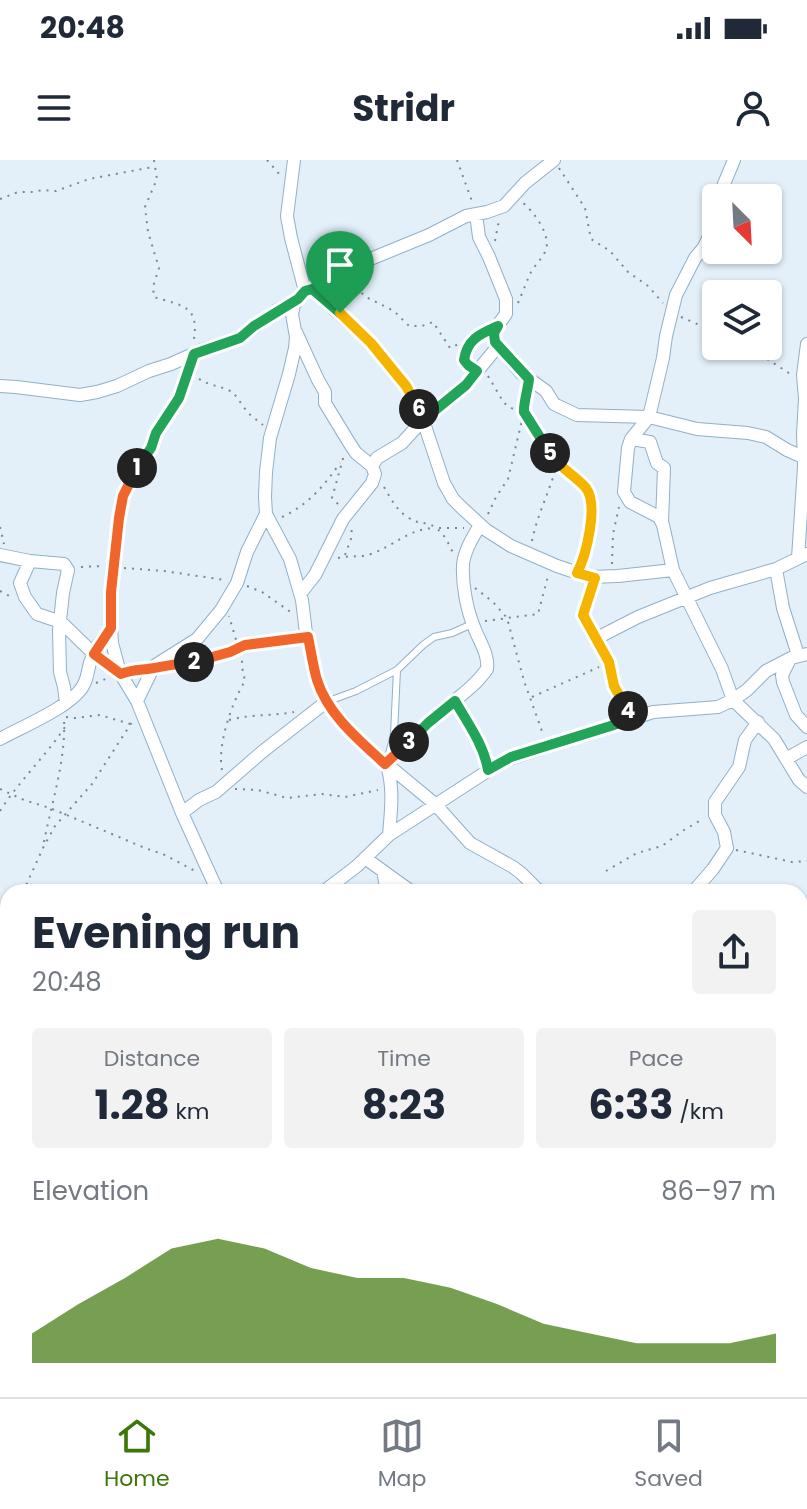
<!DOCTYPE html>
<meta charset="utf-8">
<style>
body{margin:0;font-family:Poppins,sans-serif;background:#f2f2f3;color:#1f2937;height:100vh;display:flex;flex-direction:column;font-size:30px;white-space:nowrap}
*{box-sizing:border-box;margin:0}
p{font-size:26px;color:#747a83}
.icon{flex:none;width:44px;height:44px;fill:none;stroke:currentColor;stroke-width:2;stroke-linecap:round;stroke-linejoin:round}
.map{position:relative;flex:1;overflow:hidden}
.details{position:absolute;left:0px;top:724px;width:808px;height:514px;display:flex;flex-direction:column;background:#fff;border-radius:24px 24px 0 0;box-shadow:0 2px 6px #0004}
.details>*{flex:none}
.needle{width:52px;rotate:156deg}
.fabs{position:absolute;left:702px;top:24px;display:grid;gap:16px}
.fabs a{display:grid;place-items:center;width:80px;height:80px;border-radius:8px;background:#fff;box-shadow:0 2px 6px #0004;font-size:40px}
.pin{position:absolute;display:grid;place-items:center;width:68px;height:68px;color:#fff;margin:-82px -34px;border-radius:50% 50% 50% 0;rotate:-45deg;box-shadow:0 0 8px #0007}
.pin .icon{rotate:45deg}
.km{position:absolute;width:40px;height:40px;margin:-20px;border-radius:50%;background:#222;color:#fff;font-size:22px;line-height:40px;text-align:center}
.round{display:grid;place-items:center;flex:none;width:84px;height:84px;border-radius:8px;background:#f2f2f3}
.overview{display:flex;align-items:center;justify-content:space-between;height:136px;padding:0 32px}
h1{font-size:44px;font-weight:700;line-height:60px}
.metrics{display:grid;grid-template-columns:repeat(3,1fr);gap:12px;height:136px;padding:8px 32px}
.metrics div{display:grid;align-content:center;border-radius:8px;background:#f2f2f3;text-align:center}
.metrics b{font-size:40px;font-weight:700}
.metrics small{font-size:22px;font-weight:400}
.metrics p{font-size:22px}
.chart{height:224px;padding:16px 32px}
.chart p{display:flex;justify-content:space-between}
.chart svg{width:100%;height:144px;margin-top:8px;fill:#3e7709;opacity:.7}
.status{display:flex;justify-content:space-between;align-items:center;height:56px;padding:0 40px;background:#fff;direction:ltr}
.status svg{height:22px;fill:currentColor}
header{display:flex;justify-content:space-between;align-items:center;height:104px;padding:0 32px;background:#fff;font-size:36px;font-weight:700}
.dock{display:flex;justify-content:space-around;align-items:center;height:112px;border-top:2px solid #e0e1e3;background:#fff;font-size:22px;color:#747a83}
.dock a{display:grid;justify-items:center;gap:4px}
.dock .active{color:#3e7709}
.map>svg:first-child{display:block}
.lines{fill:none;stroke-linecap:round;stroke-linejoin:round}
.lane-casing{stroke:#90b0c8;stroke-width:8}
.street-casing{stroke:#90b0c8;stroke-width:14}
.path{stroke:#7a8690;stroke-width:2;stroke-dasharray:2 6;stroke-linecap:butt}
.lane{stroke:#fff;stroke-width:6}
.street{stroke:#fff;stroke-width:12}
.split-1-casing{stroke:#fff;stroke-width:16}
.split-2-casing{stroke:#fff;stroke-width:16}
.split-3-casing{stroke:#fff;stroke-width:16}
.split-4-casing{stroke:#fff;stroke-width:16}
.split-5-casing{stroke:#fff;stroke-width:16}
.split-6-casing{stroke:#fff;stroke-width:16}
.split-7-casing{stroke:#fff;stroke-width:16}
.split-1{stroke:#22a559;stroke-width:10}
.split-2{stroke:#f0652b;stroke-width:10}
.split-3{stroke:#f0652b;stroke-width:10}
.split-4{stroke:#22a559;stroke-width:10}
.split-5{stroke:#f5b400;stroke-width:10}
.split-6{stroke:#22a559;stroke-width:10}
.split-7{stroke:#f5b400;stroke-width:10}
</style>
<div class="status"><b>20:48</b><svg viewBox="0 0 49 12"><path d="M0 12V9h3v3zM5 12V6h3v6zM10 12V3h3v9zM15 12V0h3v12zM26 1h20v11H26zM47 4h2v5h-2z"/></svg></div>
<header><svg class="icon" aria-label="menu" viewBox="0 0 24 24"><path d="M4 6h16M4 12h16M4 18h16"/></svg>Stridr<svg class="icon" aria-label="person" viewBox="0 0 24 24"><circle cx="12" cy="8" r="4"/><path d="M4 21q1-7 8-7t8 7"/></svg></header>
<div class="map">
<svg width="807" height="1237" viewBox="0 0 807 1237">
<rect width="100%" height="100%" fill="#e3f0fa"/>
<g class="lines">
<defs>
<path id="lane" d="M326,542L356,531L397,510L423,485L434,477L452,473L472,464
M388,598L394,574L397,510
M0,853L8,847"/>
<path id="street" d="M294,0L287,56L291,78L305,131
M720,38L724,24L734,0
M476,54L479,77L489,97L506,139V154L495,169V182L521,213L546,231L554,244L577,255L649,257L697,269L748,273L766,277L787,290L803,297
M716,54L711,72L704,87L695,98L676,135L666,176L663,198L649,257L631,279L628,288L624,332L630,342L659,357L663,365L673,410L722,509L733,540L774,579L799,620L807,627
M312,129L371,183L406,226L423,260L444,323L453,339L461,347L486,370L511,386L557,406L590,417L618,416L673,410
M296,172L318,220L325,232V243L350,284L356,293L372,306L375,314L372,323L343,359L315,415L300,434
M194,194L179,238L156,273L151,288L141,300L123,336L119,358L111,432V465L112,483L120,513L137,541L182,653L218,732
M0,226L16,227L80,235L97,232L117,226L149,211L171,204L202,190L240,178L276,151L298,139
M631,279L650,282L657,303L664,308L662,362
M372,306L377,298L402,283L423,260L466,225L498,186
M0,395L30,401L64,404L68,410L63,433L59,470L60,512L64,527L66,543
M798,398L804,307L803,274L805,239L803,215L807,184
M30,401L20,423L25,437L37,454L61,462L94,494L120,513
M776,409L783,448L798,495
M595,418L583,455L609,502L614,526L633,559
M597,478L638,457L710,428L776,409L807,394
M790,499L782,515L783,522L796,555L807,567
M137,541L154,506L197,479L221,450L237,423L247,392L266,354
M0,579C21,567 74,546 84,524C88,517 88,507 91,500C95,488 103,478 111,468
M786,599L807,587
M385,604C404,589 418,572 436,556C453,541 474,528 487,509C489,494 479,481 474,467C467,450 462,425 463,405C464,391 473,377 480,365
M387,605C394,629 391,650 389,675
M182,653L199,640L216,632L262,592L326,542
M365,698L412,732
M383,711L387,732
M323,732L357,706L389,675L503,601L653,552L718,547L733,540L747,530L766,511L791,498L807,494
M540,732L522,714L513,707L470,683L435,644L360,582L326,542L318,522L306,473L302,440L290,399L266,354L265,337L266,312L270,278L289,214L295,188L296,177L292,154L294,145L302,133L322,125L368,100L429,75L466,56L487,52L504,46L525,23L554,0
M693,732L713,709L727,688L724,672L715,655V642L739,607L745,580L758,562
M800,758L807,759
M0,996L8,1002
M800,1054L807,1044
M0,1212L8,1207
M401,1230L406,1237
M476,1230L486,1237
M621,1230L626,1237
M83,1237L84,1230
M442,1237L450,1230"/>
</defs>
<!-- lane casing -->
<use href="#lane" class="lane-casing"/>
<!-- street casing -->
<use href="#street" class="street-casing"/>
<!-- path -->
<path class="path" d="M154,0L157,19L145,47L148,72L159,108L153,127L154,137C182,146 199,145 194,179
M267,0L281,16
M457,0L473,44
M559,8L585,48L591,79L610,91L628,112L648,126L663,143
M0,39L18,32H32L43,30L56,31L89,19L153,7
M495,81L499,60
M349,123L368,138L394,151L409,166H422L433,162L450,188L485,172
M518,143C522,134 526,123 530,114C534,106 541,100 545,92C553,76 533,51 522,42
M681,157L716,172
M747,186L792,215
M468,206L464,197L467,187L472,180
M488,216L504,243L522,255
M199,219L211,225L218,226L233,232L248,253L263,265
M528,232L523,247L528,260L544,282L552,298L585,327L590,337L592,352L582,403
M384,327C391,339 397,351 409,358C416,363 420,362 428,364C441,367 448,382 453,393
M338,344L332,338L344,295
M488,354L496,337L508,319L524,252
M282,357C308,345 324,326 340,303
M0,367L4,384
M439,368H464
M532,381C537,355 550,331 557,304
M345,395L351,379L352,366
M338,398C349,395 360,398 371,394C393,386 408,370 432,368
M612,404L613,374L619,347
M81,407L102,406
M124,408L164,411L225,420
M247,426L262,432L292,453
M475,428L493,442L507,458L524,521L543,574
M0,431L13,438
M485,461L538,454L548,416
M180,503C202,501 223,494 243,486C258,481 278,480 295,479
M96,523L108,518
M532,537L599,507
M460,550L486,597
M66,557L75,558L100,555L130,564
M229,560C251,554 272,556 294,552
M222,610C217,585 232,542 245,521L242,507V500L229,456
M0,629L24,640L50,648L145,688L165,695L197,712
M235,629L258,630L287,638L322,634L345,637L378,630
M0,651C19,621 45,597 65,567
M44,682C52,641 66,600 64,559
M736,690L792,702L807,701
M606,711L637,693L662,686L684,670L703,659
M23,732L43,688L55,666L92,624L132,562
M1,842L5,791L8,780
M800,875L807,876
M325,1230L332,1237
M317,1237L324,1230"/>
<!-- lane -->
<use href="#lane" class="lane"/>
<!-- street -->
<use href="#street" class="street"/>
</g>
<g class="lines">
<defs>
<path id="split-1" d="M137,308L151,288L156,273L179,238L194,194L240,178L254,166L298,139L305,131L312,129L340,153"/>
<path id="split-2" d="M137,308L123,336L119,358L111,432V468L94,494L121,514C130,510 137,510 147,509C163,507 178,503 194,502"/>
<path id="split-3" d="M194,502L230,492L245,485L308,477C311,491 313,506 317,520C328,555 359,580 385,604L409,582"/>
<path id="split-4" d="M409,582L428,563L455,541C467,562 484,585 488,610L511,597L633,559L628,551"/>
<path id="split-5" d="M550,293C559,308 575,315 586,328C599,345 586,396 577,413L595,418L583,455L609,502L614,526L628,551"/>
<path id="split-6" d="M419,249L423,260L466,225L477,211L468,205L464,200C467,179 480,174 498,166L494,173L495,182L529,219C528,229 523,245 524,252L550,293"/>
<path id="split-7" d="M340,153L371,183L406,226L419,249"/>
</defs>
<!-- split-1 casing -->
<use href="#split-1" class="split-1-casing"/>
<!-- split-2 casing -->
<use href="#split-2" class="split-2-casing"/>
<!-- split-3 casing -->
<use href="#split-3" class="split-3-casing"/>
<!-- split-4 casing -->
<use href="#split-4" class="split-4-casing"/>
<!-- split-5 casing -->
<use href="#split-5" class="split-5-casing"/>
<!-- split-6 casing -->
<use href="#split-6" class="split-6-casing"/>
<!-- split-7 casing -->
<use href="#split-7" class="split-7-casing"/>
<!-- split-1 -->
<use href="#split-1" class="split-1"/>
<!-- split-2 -->
<use href="#split-2" class="split-2"/>
<!-- split-3 -->
<use href="#split-3" class="split-3"/>
<!-- split-4 -->
<use href="#split-4" class="split-4"/>
<!-- split-5 -->
<use href="#split-5" class="split-5"/>
<!-- split-6 -->
<use href="#split-6" class="split-6"/>
<!-- split-7 -->
<use href="#split-7" class="split-7"/>
</g>
</svg>
<div class="fabs">
<a><svg class="needle" viewBox="-14 -14 28 28"><path d="M0-13l5 13h-10z" fill="#e53935"/><path d="M0 13l5-13h-10z" fill="#747a83"/></svg></a>
<a><svg class="icon" aria-label="layers" viewBox="0 0 24 24"><path d="M12 4l9 5-9 5-9-5zM3 14l9 5 9-5"/></svg></a>
</div>
<div class="pin" style="left:340px;top:153px;background:#1e9e55"><svg class="icon" aria-label="arrive" viewBox="0 0 24 24"><path d="M6 21V4h12l-3 4 3 4H6"/></svg></div>
<b class="km" style="left:137px;top:308px">1</b>
<b class="km" style="left:194px;top:502px">2</b>
<b class="km" style="left:409px;top:582px">3</b>
<b class="km" style="left:628px;top:551px">4</b>
<b class="km" style="left:550px;top:293px">5</b>
<b class="km" style="left:419px;top:249px">6</b>
<section class="details">
<div class="overview"><div><h1>Evening run</h1><p>20:48</p></div><a class="round"><svg class="icon" aria-label="share" viewBox="0 0 24 24"><path d="M12 15V3M7 8l5-5 5 5M5 13v7h14v-7"/></svg></a></div>
<div class="metrics">
<div><p>Distance</p><b>1.28<small> km</small></b></div>
<div><p>Time</p><b>8:23</b></div>
<div><p>Pace</p><b>6:33<small> /km</small></b></div>
</div>
<div class="chart"><p><span>Elevation</span>86–97 m</p>
<svg viewBox="0 0 160 44" preserveAspectRatio="none"><path d="M0 44V35L10 26L20 18L30 9L40 6L50 9L60 15L70 18L80 18L90 21L100 26L110 32L120 35L130 38L140 38L150 38L160 35V44z"/></svg>
</div>
</section>
</div>
<nav class="dock">
<a class="active"><svg class="icon" aria-label="home" viewBox="0 0 24 24"><path d="M3 11l9-7 9 7M6 9v11h12V9"/></svg>Home</a>
<a><svg class="icon" aria-label="map" viewBox="0 0 24 24"><path d="M3 6l6-2 6 2 6-2v14l-6 2-6-2-6 2zM9 4v14M15 6v14"/></svg>Map</a>
<a><svg class="icon" aria-label="saved" viewBox="0 0 24 24"><path d="M7 4h10v16l-5-4-5 4z"/></svg>Saved</a>
</nav>
